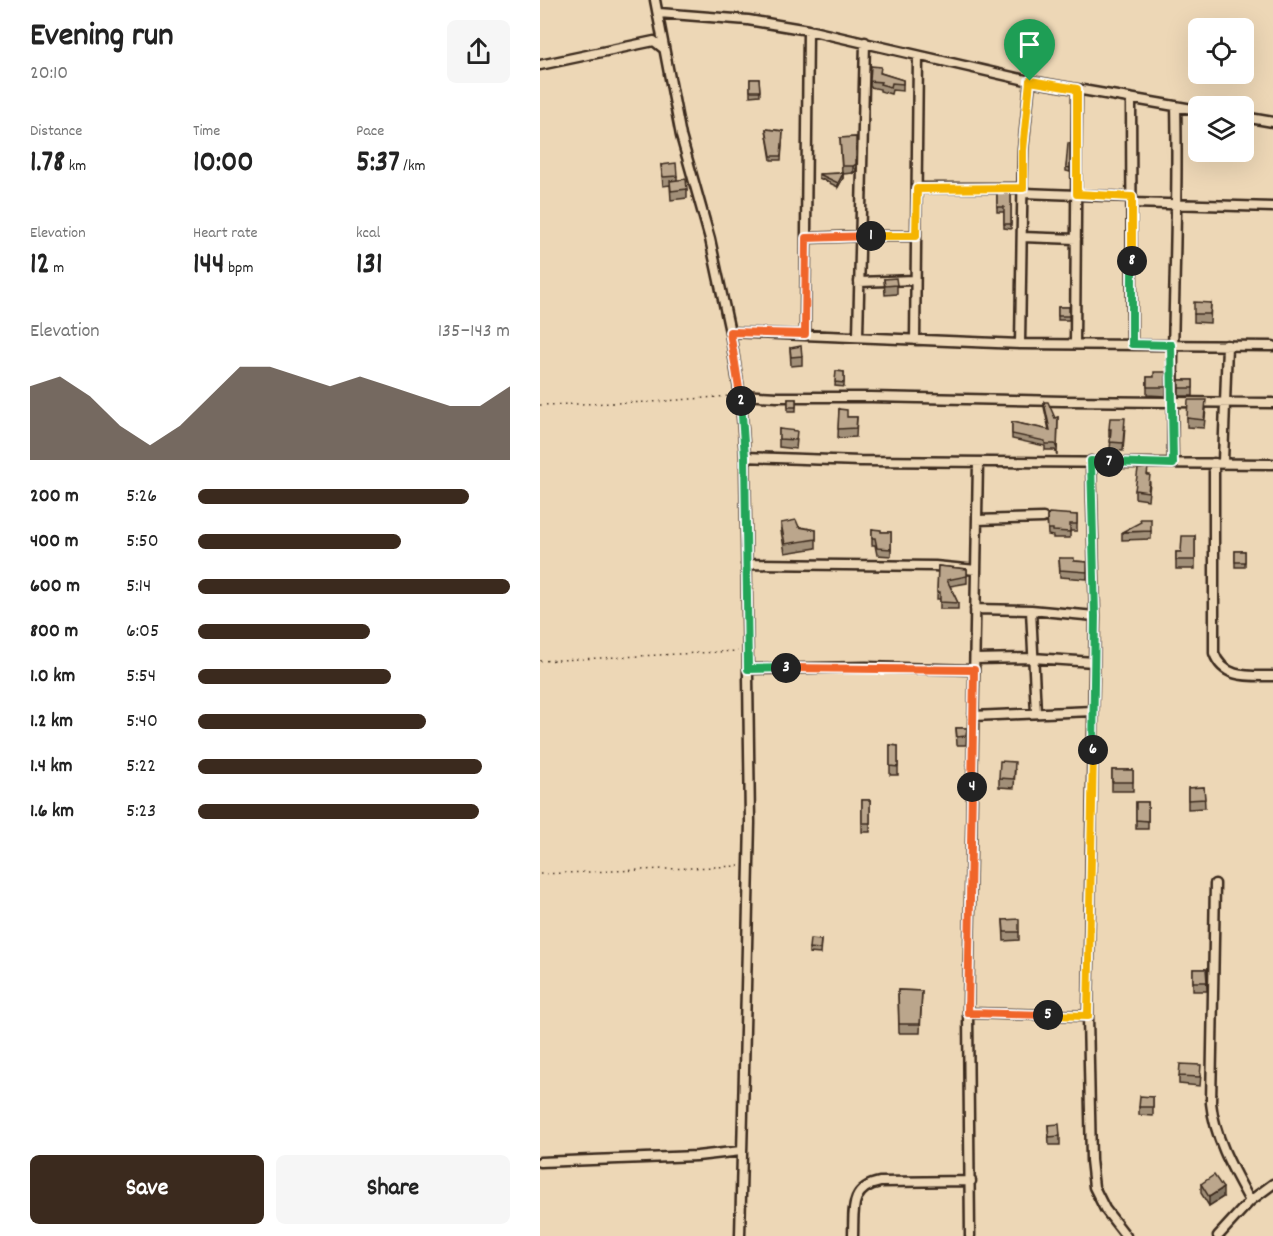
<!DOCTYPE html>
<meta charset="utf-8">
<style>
body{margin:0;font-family:Dekko,sans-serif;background:#f6f6f6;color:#222;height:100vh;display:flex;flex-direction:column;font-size:22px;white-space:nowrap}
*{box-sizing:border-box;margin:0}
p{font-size:20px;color:#767676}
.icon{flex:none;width:33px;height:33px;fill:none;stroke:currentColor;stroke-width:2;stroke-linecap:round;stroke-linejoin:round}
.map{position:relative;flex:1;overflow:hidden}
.side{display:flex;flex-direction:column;background:#fff;width:540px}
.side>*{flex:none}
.buttons{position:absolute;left:648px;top:18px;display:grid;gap:12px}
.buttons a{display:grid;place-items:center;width:66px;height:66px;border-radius:9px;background:#fff;box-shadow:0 6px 24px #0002;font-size:30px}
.pin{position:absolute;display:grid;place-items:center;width:51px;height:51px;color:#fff;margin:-62px -26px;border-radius:50% 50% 50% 0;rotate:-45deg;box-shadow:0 0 6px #0007}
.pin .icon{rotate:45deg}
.km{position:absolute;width:30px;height:30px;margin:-15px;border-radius:50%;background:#222;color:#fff;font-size:16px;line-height:30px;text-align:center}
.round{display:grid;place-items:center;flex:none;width:63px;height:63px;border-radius:9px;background:#f6f6f6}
.overview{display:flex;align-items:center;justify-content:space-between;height:102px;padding:0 30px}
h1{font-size:33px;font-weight:700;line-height:45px}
.figures{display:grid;grid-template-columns:repeat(3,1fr);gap:9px;height:102px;padding:6px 30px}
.figures div{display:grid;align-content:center}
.figures b{font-size:30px;font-weight:700}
.figures small{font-size:16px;font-weight:400}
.figures p{font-size:16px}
.chart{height:168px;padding:12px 30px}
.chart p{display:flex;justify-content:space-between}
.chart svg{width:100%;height:108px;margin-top:6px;fill:#3b2a1e;opacity:.7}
.action{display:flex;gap:12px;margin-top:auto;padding:12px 30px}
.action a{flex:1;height:69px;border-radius:9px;background:#3b2a1e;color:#fff;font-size:24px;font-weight:700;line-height:69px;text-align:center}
.action a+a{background:#f6f6f6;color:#222}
ul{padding:0 30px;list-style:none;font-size:20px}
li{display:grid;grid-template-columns:96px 72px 1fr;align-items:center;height:45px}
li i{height:15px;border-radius:8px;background:#3b2a1e}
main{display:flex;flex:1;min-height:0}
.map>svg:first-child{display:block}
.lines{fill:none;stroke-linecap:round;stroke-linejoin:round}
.minor-casing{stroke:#3b2a1e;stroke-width:13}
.path{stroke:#3b2a1e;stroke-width:1.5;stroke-dasharray:1.5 4.5;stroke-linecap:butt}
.minor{stroke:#edd7b6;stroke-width:8}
.wall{fill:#a18f78;stroke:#3b2a1e;stroke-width:1.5}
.shaded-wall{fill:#837462;stroke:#3b2a1e;stroke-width:1.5}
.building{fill:#bba68c;stroke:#3b2a1e;stroke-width:1.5}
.split-1-casing{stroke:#fff;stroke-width:12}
.split-2-casing{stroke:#fff;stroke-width:12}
.split-3-casing{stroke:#fff;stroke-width:12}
.split-4-casing{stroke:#fff;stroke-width:12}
.split-5-casing{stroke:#fff;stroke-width:12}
.split-6-casing{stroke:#fff;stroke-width:12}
.split-7-casing{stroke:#fff;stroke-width:12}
.split-8-casing{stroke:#fff;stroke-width:12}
.split-9-casing{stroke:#fff;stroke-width:12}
.split-1{stroke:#f5b400;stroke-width:8}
.split-2{stroke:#f0652b;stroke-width:8}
.split-3{stroke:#22a559;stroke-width:8}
.split-4{stroke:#f0652b;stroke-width:8}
.split-5{stroke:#f0652b;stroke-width:8}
.split-6{stroke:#f5b400;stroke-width:8}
.split-7{stroke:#22a559;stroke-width:8}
.split-8{stroke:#22a559;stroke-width:8}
.split-9{stroke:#f5b400;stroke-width:8}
</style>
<main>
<section class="side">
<div class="overview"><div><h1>Evening run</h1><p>20:10</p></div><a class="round"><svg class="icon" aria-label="share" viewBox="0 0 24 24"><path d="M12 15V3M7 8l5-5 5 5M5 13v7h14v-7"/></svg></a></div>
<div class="figures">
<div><p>Distance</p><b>1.78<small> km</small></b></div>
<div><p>Time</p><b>10:00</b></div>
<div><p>Pace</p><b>5:37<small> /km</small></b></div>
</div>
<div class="figures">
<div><p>Elevation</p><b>12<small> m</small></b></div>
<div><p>Heart rate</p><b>144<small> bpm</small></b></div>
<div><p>kcal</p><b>131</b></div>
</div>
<div class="chart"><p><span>Elevation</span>135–143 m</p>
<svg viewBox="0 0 160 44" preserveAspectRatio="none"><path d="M0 44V14L10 10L20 18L30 30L40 38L50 30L60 18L70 6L80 6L90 10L100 14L110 10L120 14L130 18L140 22L150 22L160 14V44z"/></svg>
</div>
<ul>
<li><b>200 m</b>5:26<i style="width:87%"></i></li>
<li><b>400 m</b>5:50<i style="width:65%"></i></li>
<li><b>600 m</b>5:14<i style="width:100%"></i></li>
<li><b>800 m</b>6:05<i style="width:55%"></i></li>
<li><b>1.0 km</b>5:54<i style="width:62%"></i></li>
<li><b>1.2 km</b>5:40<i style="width:73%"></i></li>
<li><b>1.4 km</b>5:22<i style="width:91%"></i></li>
<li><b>1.6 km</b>5:23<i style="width:90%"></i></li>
</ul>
<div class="action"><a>Save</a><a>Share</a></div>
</section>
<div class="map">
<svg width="733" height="1236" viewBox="0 0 733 1236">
<rect width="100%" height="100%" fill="#edd7b6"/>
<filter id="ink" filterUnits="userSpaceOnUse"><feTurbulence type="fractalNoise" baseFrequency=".0167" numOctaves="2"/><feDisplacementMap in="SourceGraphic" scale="12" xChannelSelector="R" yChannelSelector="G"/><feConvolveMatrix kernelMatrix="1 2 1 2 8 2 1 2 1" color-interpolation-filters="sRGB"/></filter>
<g filter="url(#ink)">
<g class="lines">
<defs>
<path id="minor" d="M115,0L141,136L170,239L190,332L201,402L205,457L210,822L200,1236
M119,13L208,20L268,30L490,81L658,110
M0,65L114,41L124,49
M591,99L592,344
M704,117L733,122
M377,188H483
M483,193L592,197
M592,203L733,207
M482,237L536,239
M266,238L323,236H376
M319,282L375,280
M190,332L480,344L733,346
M265,334L268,30
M318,336L325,42
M375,340L378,56
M480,344L483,150L490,81
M535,344L537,89
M200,395L237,397H331L523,401L733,403
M205,457L320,461L733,464
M551,461L555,616L548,1016L551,1160L554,1187L565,1209L586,1236
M683,462L687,345
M633,463C630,344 639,226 636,106
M674,463V653C683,679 709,676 733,676
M437,520L503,518
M206,564L395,566L436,570
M435,609L491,610L555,616
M491,610L496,713
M435,659L492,658L554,662
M208,669L326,667L434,670
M433,716L553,711
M675,884L671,1103C675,1139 693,1170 710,1201
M428,1013L548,1016
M0,1162L157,1156L201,1151
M313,1236C314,1211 309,1188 340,1182L431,1181
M430,1236L428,1013L438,462
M678,1236L710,1201L733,1184"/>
</defs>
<!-- minor casing -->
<use href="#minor" class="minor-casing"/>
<!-- path -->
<path class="path" d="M0,405L112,402L190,396
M0,661L198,651
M0,874L199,866"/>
<!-- minor -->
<use href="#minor" class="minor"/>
</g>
<!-- wall -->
<path class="wall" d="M331,66L341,73L363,80V91L352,90L351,94L340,91V89L330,87Z
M210,79H219L220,95L210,96Z
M226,129L243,131L241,160H231Z
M316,137V171L313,173L303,174V178L298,187L279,178V174L302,173L300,138Z
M530,143V172L526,171V167Z
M121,165L137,176V180L147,189V198L131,200L130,185L123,186Z
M457,192H471V229L464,228V212H457Z
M344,279L357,285V294L345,295Z
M671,303L670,323L654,322V314Z
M518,307H529V320H518Z
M250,348L262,356V365L251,366Z
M296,371L304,372V387L295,386Z
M626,372V396L607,395V377H614Z
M639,372V380H653V396H639Z
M248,399H256V411H248Z
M504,402L515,418L518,417L517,455L515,450H505V446L472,439V422L509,430L504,407Z
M299,409L307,417H317L316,437L298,438Z
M666,409L664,428L647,427V418Z
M585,426L583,451L570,450L571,437H569V429Z
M239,429L257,439L256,449L239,447Z
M608,475L610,483L608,500L595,498V490Z
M537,515V531H530V538H513V536L508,535L507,517Z
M241,523L276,530V548L245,553L241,531Z
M332,529L341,532H351V556L337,555L335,545H332Z
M611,531V539L582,540V532Z
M655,536V569H636V552H641Z
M695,551H705V567H695Z
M519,558L534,561L547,562V579L520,577Z
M398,566L427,569V583L410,586L418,603V609H400V599H397Z
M416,728H427L426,745H417Z
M350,745L358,746V775H350Z
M475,770L474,788L459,787V778Z
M572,770H593V791H572Z
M664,787L665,808L648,809V788Z
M322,800H330V832H322Z
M596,802H608V829H596Z
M463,920L479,932V940L464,941Z
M281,940L280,954L269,953V948Z
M653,969H666L667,991H653Z
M358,990L382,991L380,1033H359Z
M661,1074L660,1086L639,1084V1076Z
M613,1097V1116L599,1115V1107Z
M508,1125L520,1136V1145H509Z
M661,1184L683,1197L669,1206L661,1193Z"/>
<!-- shaded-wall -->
<path class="shaded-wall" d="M316,137V171L313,173V166Z
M303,173V178L298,187V183Z
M683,1188V1197L669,1206V1197Z"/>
<!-- building -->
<path class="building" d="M331,66L341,67L340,73L363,80V84L352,83L351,87L340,84L341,82L330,81Z
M210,79H219L220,91H210Z
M226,129L243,131L241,156H231Z
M316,137V164L313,166H302L300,138Z
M528,143H530V168L526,167Z
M136,163L137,176L123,177L121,165Z
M303,173L298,183L279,174Z
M146,179L147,189L131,191L130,181Z
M457,192H471V224H464V207H457Z
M356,278L357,285L345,286L344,279Z
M654,302L671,303L670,314H654Z
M518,307H529V316H518Z
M261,346L262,356L251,357L250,348Z
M296,371L304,372V383L295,382Z
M614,372H626V387H607V377H614Z
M639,372V380H653V388H639Z
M248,399H256V407H248Z
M648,400H666L664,420L647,418Z
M504,402H508L515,418L518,417L517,449L515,444H505V441L472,434V422L510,430Z
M299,409L307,410V417H317L316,428L298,429Z
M570,418H585L583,443L570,442L571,429H569Z
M239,429L257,431L256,440L239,439Z
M608,468L607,475H610L608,492L595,490L598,469Z
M509,513L537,515V524H530V532L513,531V529H508L507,517Z
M600,519H611V531L582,532L601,522Z
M256,520L259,527L276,530V539L245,544L241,523Z
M332,529L341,530V532H351V549L337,548L335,538H332Z
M642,536H655V560H636V552H641Z
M695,551H705V562H695Z
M519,558H534V561L547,562V572L520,570Z
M398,566L427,569V576L407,580L418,603L400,602V592H397Z
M416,728H427L426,736L417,737Z
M350,745L358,746V767L350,766Z
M460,761L475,762L474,779L459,778Z
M572,770H593V782H572Z
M664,787L665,799L648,800V788Z
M322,800H330V823H322Z
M596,802H608V821L596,820Z
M479,919V932H464L463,920Z
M270,939L281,940L280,949L269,948Z
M653,969H666L667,982H653Z
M358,990L382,991L380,1024H359Z
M640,1064L661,1065L660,1077L639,1076Z
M600,1096L613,1097V1107H599Z
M519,1124L520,1136L509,1137L508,1125Z
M674,1175L683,1188L669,1197L661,1184Z"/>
</g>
<g class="lines" filter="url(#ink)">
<defs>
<path id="split-1" d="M331,236H376L377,189L483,188V150L490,81"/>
<path id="split-2" d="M201,401L190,332L265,334L266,238L331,236"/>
<path id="split-3" d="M201,401L205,457L208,669L246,668"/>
<path id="split-4" d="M246,668L434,670L432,787"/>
<path id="split-5" d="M432,787L428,1013L508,1015"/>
<path id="split-6" d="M508,1015L548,1016L553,750"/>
<path id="split-7" d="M553,750L555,616L551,461L569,462"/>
<path id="split-8" d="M569,462L633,464L631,345L592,344V261"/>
<path id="split-9" d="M490,81L537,89V194L592,197V261"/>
</defs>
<!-- split-1 casing -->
<use href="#split-1" class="split-1-casing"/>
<!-- split-2 casing -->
<use href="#split-2" class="split-2-casing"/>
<!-- split-3 casing -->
<use href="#split-3" class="split-3-casing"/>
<!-- split-4 casing -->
<use href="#split-4" class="split-4-casing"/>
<!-- split-5 casing -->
<use href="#split-5" class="split-5-casing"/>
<!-- split-6 casing -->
<use href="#split-6" class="split-6-casing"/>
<!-- split-7 casing -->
<use href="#split-7" class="split-7-casing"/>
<!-- split-8 casing -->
<use href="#split-8" class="split-8-casing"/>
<!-- split-9 casing -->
<use href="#split-9" class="split-9-casing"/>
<!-- split-1 -->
<use href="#split-1" class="split-1"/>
<!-- split-2 -->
<use href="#split-2" class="split-2"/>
<!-- split-3 -->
<use href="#split-3" class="split-3"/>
<!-- split-4 -->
<use href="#split-4" class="split-4"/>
<!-- split-5 -->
<use href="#split-5" class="split-5"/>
<!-- split-6 -->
<use href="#split-6" class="split-6"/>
<!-- split-7 -->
<use href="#split-7" class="split-7"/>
<!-- split-8 -->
<use href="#split-8" class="split-8"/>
<!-- split-9 -->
<use href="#split-9" class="split-9"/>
</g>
</svg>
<div class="buttons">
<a><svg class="icon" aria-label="locate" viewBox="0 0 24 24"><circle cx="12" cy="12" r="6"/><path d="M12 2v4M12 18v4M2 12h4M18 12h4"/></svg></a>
<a><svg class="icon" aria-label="layers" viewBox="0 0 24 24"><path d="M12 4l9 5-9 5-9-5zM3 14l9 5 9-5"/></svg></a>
</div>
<div class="pin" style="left:490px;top:81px;background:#1e9e55"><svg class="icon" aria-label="arrive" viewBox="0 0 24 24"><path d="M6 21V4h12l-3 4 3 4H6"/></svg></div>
<b class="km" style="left:331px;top:236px">1</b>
<b class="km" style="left:201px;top:401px">2</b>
<b class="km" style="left:246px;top:668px">3</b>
<b class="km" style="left:432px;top:787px">4</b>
<b class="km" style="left:508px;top:1015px">5</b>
<b class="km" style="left:553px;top:750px">6</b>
<b class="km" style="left:569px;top:462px">7</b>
<b class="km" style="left:592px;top:261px">8</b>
</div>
</main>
